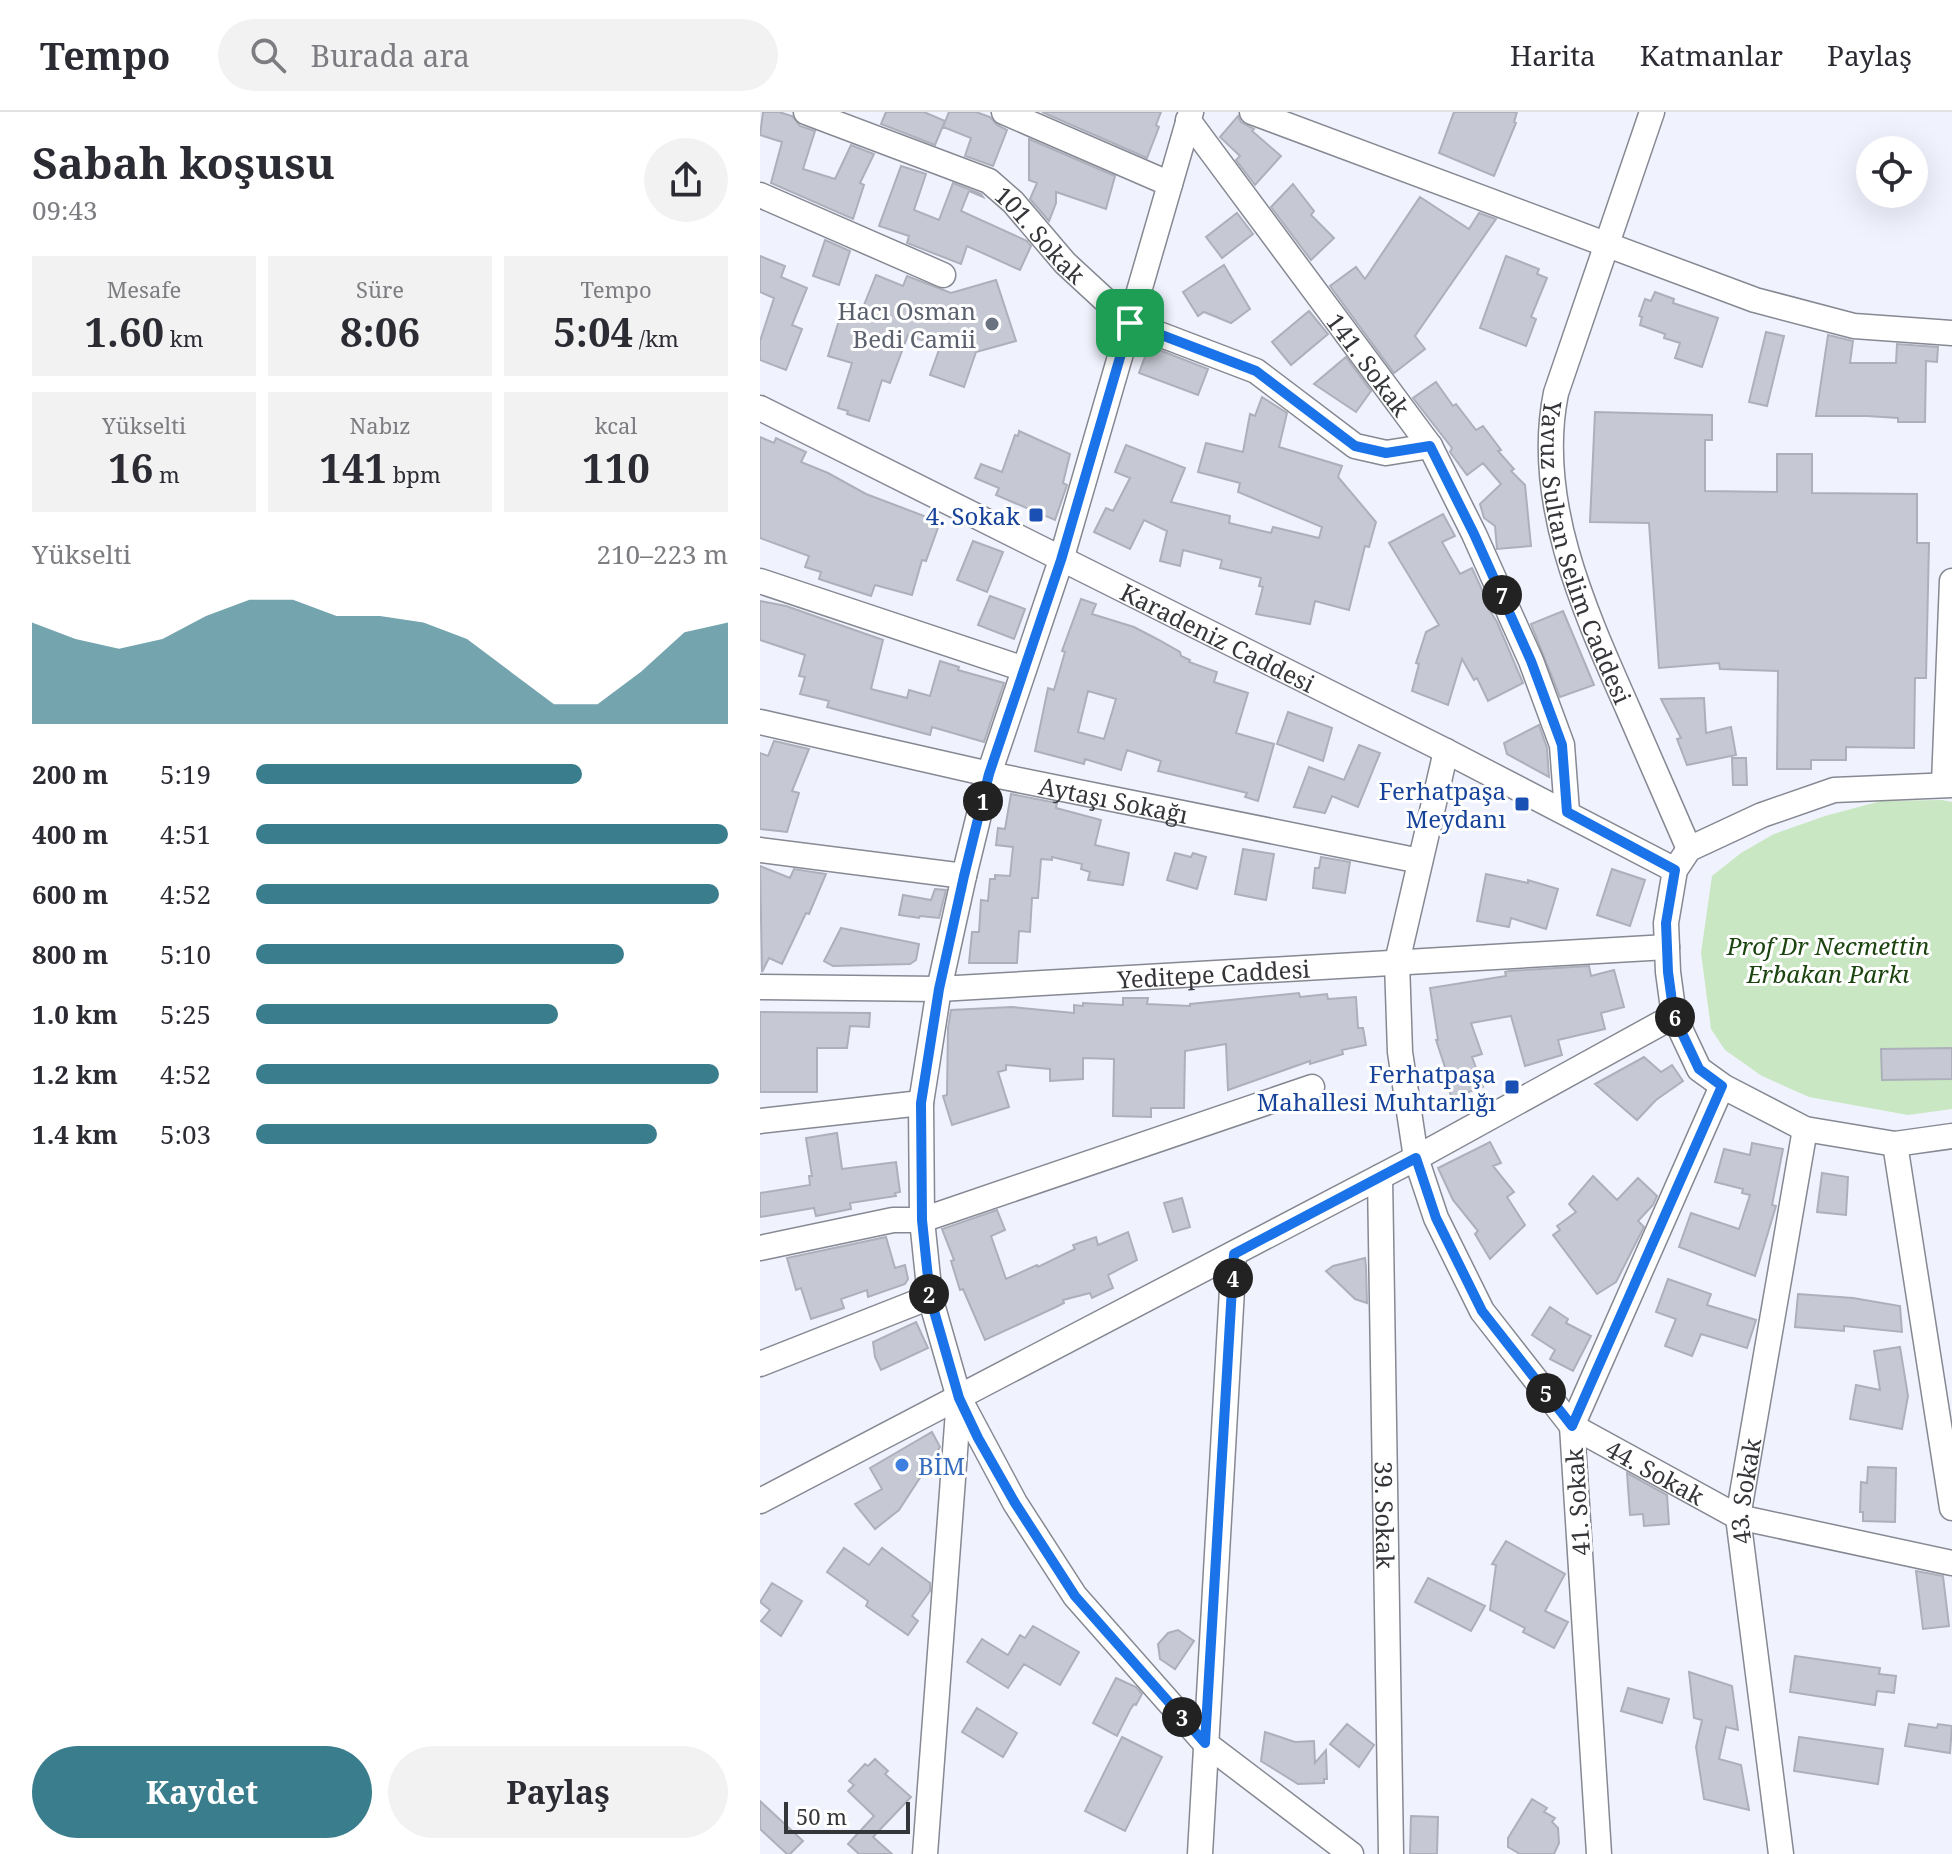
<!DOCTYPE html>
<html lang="tr">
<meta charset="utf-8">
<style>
body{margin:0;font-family:"Noto Serif",serif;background:#f2f2f3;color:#2b2b33;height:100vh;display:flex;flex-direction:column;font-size:30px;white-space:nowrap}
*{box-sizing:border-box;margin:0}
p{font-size:26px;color:#7c7c81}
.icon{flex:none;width:44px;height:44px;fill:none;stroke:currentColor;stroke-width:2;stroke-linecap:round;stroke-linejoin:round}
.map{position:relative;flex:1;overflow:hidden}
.side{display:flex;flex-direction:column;background:#fff;width:760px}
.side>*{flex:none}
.tools{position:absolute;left:1096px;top:24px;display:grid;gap:16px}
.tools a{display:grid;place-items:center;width:72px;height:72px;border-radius:50%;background:#fff;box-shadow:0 8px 32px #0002;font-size:40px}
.scale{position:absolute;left:24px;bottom:20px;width:126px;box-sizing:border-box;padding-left:8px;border:4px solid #35363a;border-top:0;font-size:22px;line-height:28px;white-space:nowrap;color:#35363a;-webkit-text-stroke:6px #fff;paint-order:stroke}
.pin{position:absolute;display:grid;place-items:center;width:68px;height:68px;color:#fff;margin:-34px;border-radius:16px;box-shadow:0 4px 12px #0006}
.km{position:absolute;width:40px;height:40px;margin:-20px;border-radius:50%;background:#222;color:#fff;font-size:22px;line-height:40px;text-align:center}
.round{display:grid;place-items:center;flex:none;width:84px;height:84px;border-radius:42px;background:#f2f2f3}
.head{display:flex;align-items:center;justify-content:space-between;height:136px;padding:0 32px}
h1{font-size:44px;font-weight:700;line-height:60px}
.metrics{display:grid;grid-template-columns:repeat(3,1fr);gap:12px;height:136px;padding:8px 32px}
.metrics div{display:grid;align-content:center;border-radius:0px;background:#f2f2f3;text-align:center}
.metrics b{font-size:40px;font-weight:700}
.metrics small{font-size:22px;font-weight:400}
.metrics p{font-size:22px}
.chart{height:224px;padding:16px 32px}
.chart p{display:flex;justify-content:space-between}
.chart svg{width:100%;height:144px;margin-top:8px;fill:#3a7e8d;opacity:.7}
.cta{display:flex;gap:16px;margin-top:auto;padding:16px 32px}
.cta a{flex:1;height:92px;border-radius:48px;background:#3a7e8d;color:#fff;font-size:32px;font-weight:700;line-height:92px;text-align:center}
.cta a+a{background:#f2f2f3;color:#2b2b33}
ul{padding:0 32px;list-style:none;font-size:26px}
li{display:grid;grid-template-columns:128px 96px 1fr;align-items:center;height:60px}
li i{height:20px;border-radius:10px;background:#3a7e8d}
header{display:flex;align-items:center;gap:48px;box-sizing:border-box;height:112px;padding:0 40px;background:#fff;border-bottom:2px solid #e1e1e2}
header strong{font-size:38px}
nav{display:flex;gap:44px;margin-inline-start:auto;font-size:28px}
.search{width:560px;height:72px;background:#f2f2f3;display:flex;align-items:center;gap:20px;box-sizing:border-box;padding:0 28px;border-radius:44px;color:#7c7c81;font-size:30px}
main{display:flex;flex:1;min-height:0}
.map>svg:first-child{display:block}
.green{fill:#c9e7c2}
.building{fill:#c6c9d3;stroke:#adb0ba;stroke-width:2;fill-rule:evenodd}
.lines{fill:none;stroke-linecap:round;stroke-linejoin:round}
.minor-casing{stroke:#868892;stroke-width:27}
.minor{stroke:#fff;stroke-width:24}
.route-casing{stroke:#fff;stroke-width:16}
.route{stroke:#1a73e8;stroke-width:10}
.worship-dot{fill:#6b7280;stroke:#fff;stroke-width:3}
.transit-dot{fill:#1a4fb4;stroke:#fff;stroke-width:3}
.shop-dot{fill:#3f7fe0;stroke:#fff;stroke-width:3}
.labels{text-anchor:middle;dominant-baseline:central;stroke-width:6;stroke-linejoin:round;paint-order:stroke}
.street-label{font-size:24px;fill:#35363a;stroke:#fff}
.worship-label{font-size:24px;fill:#5b616d;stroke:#fff;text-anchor:end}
.transit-label{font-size:24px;fill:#164399;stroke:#fff;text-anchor:end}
.park-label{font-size:24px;font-style:italic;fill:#1b440f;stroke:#fff}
.shop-label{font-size:24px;fill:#366cbe;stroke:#fff;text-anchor:start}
</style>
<header>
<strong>Tempo</strong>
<div class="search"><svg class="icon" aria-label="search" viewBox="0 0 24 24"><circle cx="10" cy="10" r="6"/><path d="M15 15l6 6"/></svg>Burada ara</div>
<nav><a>Harita</a><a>Katmanlar</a><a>Paylaş</a></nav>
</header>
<main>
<section class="side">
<div class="head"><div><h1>Sabah koşusu</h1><p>09:43</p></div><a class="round"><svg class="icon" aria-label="share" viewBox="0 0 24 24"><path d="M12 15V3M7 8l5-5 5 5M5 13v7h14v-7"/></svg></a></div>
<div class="metrics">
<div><p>Mesafe</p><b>1.60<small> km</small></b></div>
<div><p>Süre</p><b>8:06</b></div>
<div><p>Tempo</p><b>5:04<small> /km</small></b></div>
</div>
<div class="metrics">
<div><p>Yükselti</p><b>16<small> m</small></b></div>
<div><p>Nabız</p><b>141<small> bpm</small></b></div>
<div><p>kcal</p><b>110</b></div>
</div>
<div class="chart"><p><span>Yükselti</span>210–223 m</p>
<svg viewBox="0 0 160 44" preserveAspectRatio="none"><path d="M0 44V13L10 18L20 21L30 18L40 11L50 6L60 6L70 11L80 11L90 13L100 18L110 28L120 38L130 38L140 28L150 16L160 13V44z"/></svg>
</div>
<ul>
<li><b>200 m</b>5:19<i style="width:69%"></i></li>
<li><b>400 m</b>4:51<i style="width:100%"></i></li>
<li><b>600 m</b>4:52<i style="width:98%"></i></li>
<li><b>800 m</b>5:10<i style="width:78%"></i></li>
<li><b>1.0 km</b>5:25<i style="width:64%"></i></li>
<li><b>1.2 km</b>4:52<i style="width:98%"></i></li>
<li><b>1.4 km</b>5:03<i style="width:85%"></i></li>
</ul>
<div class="cta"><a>Kaydet</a><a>Paylaş</a></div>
</section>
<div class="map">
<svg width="1192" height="1742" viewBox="0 0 1192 1742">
<rect width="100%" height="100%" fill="#f0f3fe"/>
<!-- green -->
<path class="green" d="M1182,688L1192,690V997L1148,1003L1049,985L1002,964L965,938L951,917L941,841L952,764L981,741L1014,722L1065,704L1121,689Z"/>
<!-- building -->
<path class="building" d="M3,0H19L32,4L40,14L55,19L43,57L75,67L91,33L114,42L100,71L104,73L93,107L11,71L22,30L0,23Z
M126,0H164L185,9L175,33L121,12Z
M189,0H216L230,5L237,13L247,18L233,54L205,44L211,26L183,15Z
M282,0H401L396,13L399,15L387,46Z
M694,0H757L754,10L756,11L734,64L679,41Z
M478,4L481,10L494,17L492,19L521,44L495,73L476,48L480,44L460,25Z
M269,27L355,64L346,97L296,80V91L289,109L270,87L277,71L269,68Z
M141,54L166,62L154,98L179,108L193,71L221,82L223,85L209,79L201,99L267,129L271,134L260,158L207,134L201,152L147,131L149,124L119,114Z
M533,72L554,99L551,103L574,126L551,148L511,95Z
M660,85L709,117L719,101L736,107L655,224L665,237L634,261L570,174L596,155L605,167Z
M477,101L493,122L462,146L446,125Z
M65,128L90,139L79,173L53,164Z
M0,144L25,154L21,165L47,176L32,213L42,217L26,258L0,248V229L14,186L0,180Z
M746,144L779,157L777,162L787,166L771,205L776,207L766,234L720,216Z
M464,153L490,197L471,211L444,200L438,204L423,180Z
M116,163L143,174L147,164L191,181L236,168L256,229L216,240L204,275L170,263L180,235L148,223L130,271L122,268L109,309L87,302L88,299L78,296L92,251L68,244L84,192L102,198Z
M895,180L914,187L913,191L958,206L942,255L915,246L920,231L904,226L905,222L880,213L882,205L879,204L885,187L891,189Z
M549,199L568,222L531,253L512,230Z
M1006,220L1024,224L1007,294L989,290Z
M1068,223L1093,229L1090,251H1136L1137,232L1178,235L1177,250L1166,249L1165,310H1138V306L1107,304H1056Z
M389,234L448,257L438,283L379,261Z
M586,245L611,279L596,300L554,272Z
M676,270L693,294L696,292L716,318L723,314L741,338L738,339L754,357L751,359L765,373L771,434L737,437L735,414L724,406L720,392L741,372L723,351L707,363L690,340L692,336L653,286Z
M502,285L527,301L519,335L582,354L578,365L616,410L609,435L605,434L589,498L555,489L550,512L496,502L503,475L499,474L501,466L460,456L462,448L423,438L420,454L400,449L407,419L384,408L370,437L334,420L346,396L353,399L370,366L355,360L366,333L425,356L411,390L470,404L469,411L511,421L513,415L559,426L562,415L478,380L480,371L438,360L446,331L483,340L490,302L495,304Z
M835,300L952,303V328H945V379L1017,380V342H1052V381L1157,382V431H1169L1166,566H1155L1154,636L1086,635V648H1051V657H1017L1018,559L960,557L959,551L899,556L889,411L830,410Z
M259,319L310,342L303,371L307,373L295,408L236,383L239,376L215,366L221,352L242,360L255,323L258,324Z
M0,325L14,331L16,326L46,340L41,350L68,361L106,382L180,410L166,449L162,448L152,483L115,473L111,484L59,467L61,460L45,455L49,444L0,426Z
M683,402L695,424L682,430L700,462L712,456L729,493L727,494L737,510L763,571L728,589L717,566L714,568L702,547L688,593L652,579L659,552L656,551L666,520L679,513L629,431Z
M213,429L243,440L227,480L197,468Z
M230,484L265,497L254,527L218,513Z
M321,487L336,492L332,502L374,515L397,527L420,540L421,544L430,548L429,550L457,560L454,570L488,581L476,621L514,632L498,689L485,685L487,681L398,659L401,649L367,638L361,658L325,647L324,652L275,639L288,576L294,578L305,540L302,539ZM328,579L356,587L344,627L318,620Z
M0,489L26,494L123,528L111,577L147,586L149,578L170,584L180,549L199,555L198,558L244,571L224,630L172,615L170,623L67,595L69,589L40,582L45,565L39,564L45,543L0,528Z
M803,499L834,573L800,585L771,512Z
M944,586L946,621L971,615L976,643L927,653L917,627L921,626L901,587Z
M528,600L572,616L563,649L517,632Z
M779,613L787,636L789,665L747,642L744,631Z
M14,629L49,637L32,679L39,681L27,720L0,717V641L8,644Z
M599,633L620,641L598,695L572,684L565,701L534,695L549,655L584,668Z
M972,646H986L987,673H973Z
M251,682L297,691L296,696L341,708L335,733L369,741L363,773L328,768L330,760L321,757L322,752L292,745V748L281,747L278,786H272L270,820L259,819L257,851H209L212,820H219L221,788L228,789L230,767H235V763L250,764L253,735L236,733L238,716L245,717Z
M483,737L514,742L506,788L475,782Z
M415,741L431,745L433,741L446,745L437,777L407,768Z
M561,745L590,750L585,781L553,776L555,756H559Z
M0,754L30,766L34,757L66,762L49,802L46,801L22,852L9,846L2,860Z
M852,757L885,768L870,814L837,803Z
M726,762L768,771V768L798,777L786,817L751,806L749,815L717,809Z
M175,777L186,778L179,806L160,804L159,806L139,803L143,783L171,788Z
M81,816L159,832L156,848L150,852L73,854L64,849Z
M829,854L831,864L854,858L864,895L841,901L845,917L798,928L802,943L765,954L751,904L711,911L722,942L712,945L723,975L692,986L682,959L686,958L676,928H678L670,876L746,864L745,860L749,859Z
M539,881L540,885L567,882L568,887L596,885L598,916H603L606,933L582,938L583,942L550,952V949L468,978L466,932L425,939L424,996H391V1005L353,1004L354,947L323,946V967L290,969V957L246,953V958L238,960L249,995L192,1013L183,984L187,983L188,916L191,898L252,895L314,901V893L323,894V891L363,893V886H388L387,892L430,894V892Z
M0,900L110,901L109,915L90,914L87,936H57V980H0Z
M1192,936V967L1122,968L1121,937Z
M884,945L901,960L912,953L923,969L896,988L877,1008L835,972Z
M77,1021L82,1057L136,1050L140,1080L135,1081L136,1084L90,1091L91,1097L56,1104L54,1096L0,1105V1081L50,1073L49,1064H52L46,1026Z
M730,1030L741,1051L733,1054L754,1080L747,1085L765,1113L730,1147L715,1122L718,1119L693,1088L678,1056Z
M992,1031L1023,1037L1012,1093L1016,1094L995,1164L919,1135L931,1101L979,1117L990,1083L982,1081L983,1077L955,1070L964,1037L990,1043Z
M1062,1061L1088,1065L1086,1103L1057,1100Z
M833,1064L857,1088L878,1066L897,1084L893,1093L878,1109L884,1115L856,1170L837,1182L793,1123L800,1118L797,1114L816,1100L809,1092Z
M422,1086L430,1115L413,1120L404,1091Z
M237,1098L245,1118L231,1124L246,1167L277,1153L278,1155L315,1137L313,1133L336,1125L338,1133L368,1120L377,1148L348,1163L353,1176L332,1186L330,1181L303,1188L304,1191L296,1195L225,1228L203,1177L200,1178L191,1149L194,1148L182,1117Z
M126,1125L135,1156L145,1153L148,1167L145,1172L108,1185L107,1178L81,1187L84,1196L51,1207L41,1176L36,1178L27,1146Z
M605,1146L606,1155L607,1191L595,1187L566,1159L573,1154Z
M908,1167L951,1182L947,1193L996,1208L987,1236L941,1222L932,1244L905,1234L916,1207L896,1200Z
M1038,1182L1093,1186L1140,1194L1142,1220L1084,1214V1219L1035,1215Z
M790,1195L808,1207L806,1211L831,1224L813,1259L790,1247L795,1238L772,1223Z
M156,1210L168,1236L121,1258L115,1245L113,1230Z
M1140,1235L1148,1284L1142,1317L1090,1307L1096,1273L1120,1278L1114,1239Z
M172,1320L180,1335L139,1398L115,1417L95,1392L122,1377L110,1356Z
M1108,1355L1136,1356L1135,1410L1103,1409V1400H1100L1101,1370L1107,1371Z
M867,1361L907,1383L909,1412L884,1414L883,1402L870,1403Z
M746,1429L805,1462L785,1499L808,1510L794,1536L763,1520L765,1516L730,1498L736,1453L732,1452Z
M84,1436L109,1453L122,1436L170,1471V1479L152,1504L158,1509L148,1523L106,1494L108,1489L67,1460Z
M1156,1459L1183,1464L1189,1514L1163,1517Z
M668,1466L725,1494L711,1519L655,1490Z
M12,1471L42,1489L21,1524L1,1509L10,1498L0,1490Z
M273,1514L319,1540L300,1573L264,1552L248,1576L207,1550L222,1527L248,1543L260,1523L265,1526Z
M418,1518L434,1529L415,1557L400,1547L398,1532L408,1521Z
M1035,1544L1120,1556L1119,1562L1136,1564L1134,1581L1117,1579L1115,1593L1030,1580Z
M929,1560L972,1574L978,1618L966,1615L959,1647L981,1653L989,1698L944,1687L936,1635L942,1608L934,1606Z
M356,1566L376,1575L382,1582L376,1593L374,1592L370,1598L357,1624L333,1611Z
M868,1576L909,1587L902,1611L861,1599Z
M217,1596L257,1621L243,1645L202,1620Z
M587,1612L614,1633L599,1655L570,1632Z
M1149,1612L1177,1616L1178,1612L1192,1614L1190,1641L1145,1634Z
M505,1620L535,1630L554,1629L555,1651L566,1638L567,1667H564V1671L538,1672L501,1649Z
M362,1625L402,1645L365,1719L325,1699Z
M1039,1625L1123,1637L1118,1672L1034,1659Z
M115,1647L128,1659L125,1662L151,1685L113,1725L132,1742H99L88,1732L114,1704L88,1679L94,1673L89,1669L105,1652L108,1654Z
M772,1687L787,1696L784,1700L795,1706L792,1710L798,1716L799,1731L794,1742H760L748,1735V1726Z
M0,1689L43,1729L30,1742H27L0,1717Z
M651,1704L678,1705L677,1742H650Z"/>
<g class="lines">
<defs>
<g id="minor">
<path id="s1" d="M46,0L229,69L253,90L305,151L370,211L496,259L595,334L626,341L670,334"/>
<path d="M244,0L410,72"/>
<path d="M431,0L301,448L229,662L204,764L179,877L161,991L162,1108L170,1185L199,1286L255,1391L315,1484L445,1631L591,1742"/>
<path d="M492,0L995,188L1094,214L1192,221"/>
<path id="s2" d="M892,0L796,281C774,389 825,500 868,597C888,644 909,690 929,737"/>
<path id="s3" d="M428,8L670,334L714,422L771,549L802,633L807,700"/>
<path d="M0,83L183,163"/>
<path id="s4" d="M0,296L686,639L915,758"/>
<path d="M0,469L264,557"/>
<path id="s5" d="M0,610L229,662L660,749"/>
<path id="s6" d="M686,639L637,850L640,940L656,1046L676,1106L722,1199L812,1314L978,1405L1192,1451"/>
<path d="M1184,672L1192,469"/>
<path d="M1192,673L1074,678L1002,703L929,737L915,758L906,811L908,860L914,904L939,957L964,975L1045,1017L1135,1032L1192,1024"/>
<path d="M0,738L204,764"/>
<path id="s7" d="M0,875L179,877L907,835"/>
<path d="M0,1009L161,991"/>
<path d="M1135,1032L1192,1396"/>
<path id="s8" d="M620,1065L631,1742"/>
<path d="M0,1136L133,1108H162L552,975"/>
<path d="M0,1252L170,1185"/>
<path d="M0,1389L656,1046L914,904"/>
<path d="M165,1742L199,1286"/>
<path d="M440,1742L474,1142"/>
<path d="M839,1742L812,1314L962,974"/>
<path id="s9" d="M1021,1742L978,1405L1045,1017"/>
</g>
</defs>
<!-- minor casing -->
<use href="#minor" class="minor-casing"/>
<!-- minor -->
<use href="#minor" class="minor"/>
</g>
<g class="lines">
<defs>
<path id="route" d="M370,211L496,259L595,334L626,341L670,334L714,422L771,549L802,633L807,700L915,758L906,811L908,860L914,904L939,957L962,974L812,1314L722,1199L676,1106L656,1046L474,1142L445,1631L315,1484L255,1391L218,1326L199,1286L170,1185L162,1108L161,991L179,877L204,764L229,662L301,448Z"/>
</defs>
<!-- route casing -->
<use href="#route" class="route-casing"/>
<!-- route -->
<use href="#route" class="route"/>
</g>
<!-- markers -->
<circle class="worship-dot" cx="232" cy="212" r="8"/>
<g class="transit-dot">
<rect x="268" y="395" width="16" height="16" rx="4"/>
<rect x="754" y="684" width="16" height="16" rx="4"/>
<rect x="744" y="967" width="16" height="16" rx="4"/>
</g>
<circle class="shop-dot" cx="142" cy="1353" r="8"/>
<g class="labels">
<!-- street labels -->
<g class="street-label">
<text stroke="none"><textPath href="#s1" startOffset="270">101. Sokak</textPath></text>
<text stroke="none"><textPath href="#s3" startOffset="304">141. Sokak</textPath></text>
<text stroke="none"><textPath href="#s2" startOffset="462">Yavuz Sultan Selim Caddesi</textPath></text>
<text stroke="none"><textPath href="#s4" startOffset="512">Karadeniz Caddesi</textPath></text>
<text stroke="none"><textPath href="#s5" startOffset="362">Aytaşı Sokağı</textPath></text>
<text stroke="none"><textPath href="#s7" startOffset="454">Yeditepe Caddesi</textPath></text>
<text stroke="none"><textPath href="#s6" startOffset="822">44. Sokak</textPath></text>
<text stroke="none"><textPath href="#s9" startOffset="366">43. Sokak</textPath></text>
<text transform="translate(817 1390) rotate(-94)">41. Sokak</text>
<text stroke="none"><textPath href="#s8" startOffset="338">39. Sokak</textPath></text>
</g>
<!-- worship labels -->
<g class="worship-label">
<text x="216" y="198">Hacı Osman<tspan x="216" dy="28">Bedi Camii</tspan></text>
</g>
<!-- transit labels -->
<g class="transit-label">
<text x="260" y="403">4. Sokak</text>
<text x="746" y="678">Ferhatpaşa<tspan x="746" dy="28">Meydanı</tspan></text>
<text x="736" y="961">Ferhatpaşa<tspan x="736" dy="28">Mahallesi Muhtarlığı</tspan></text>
</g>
<!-- park labels -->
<g class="park-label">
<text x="1068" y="833">Prof Dr Necmettin<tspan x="1068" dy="28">Erbakan Parkı</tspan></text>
</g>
<!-- shop labels -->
<g class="shop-label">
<text x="158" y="1353">BİM</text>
</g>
</g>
</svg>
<div class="tools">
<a><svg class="icon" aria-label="locate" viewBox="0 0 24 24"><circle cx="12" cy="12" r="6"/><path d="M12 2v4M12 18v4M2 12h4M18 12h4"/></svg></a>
</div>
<div class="scale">50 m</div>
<div class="pin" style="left:370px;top:211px;background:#1e9e55"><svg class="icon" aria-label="arrive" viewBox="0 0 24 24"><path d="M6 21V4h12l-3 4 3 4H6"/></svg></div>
<b class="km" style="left:223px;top:689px">1</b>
<b class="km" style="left:169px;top:1182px">2</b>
<b class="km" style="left:422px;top:1605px">3</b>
<b class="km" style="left:473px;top:1166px">4</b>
<b class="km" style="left:786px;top:1281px">5</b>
<b class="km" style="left:915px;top:905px">6</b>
<b class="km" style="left:742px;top:483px">7</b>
</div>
</main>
